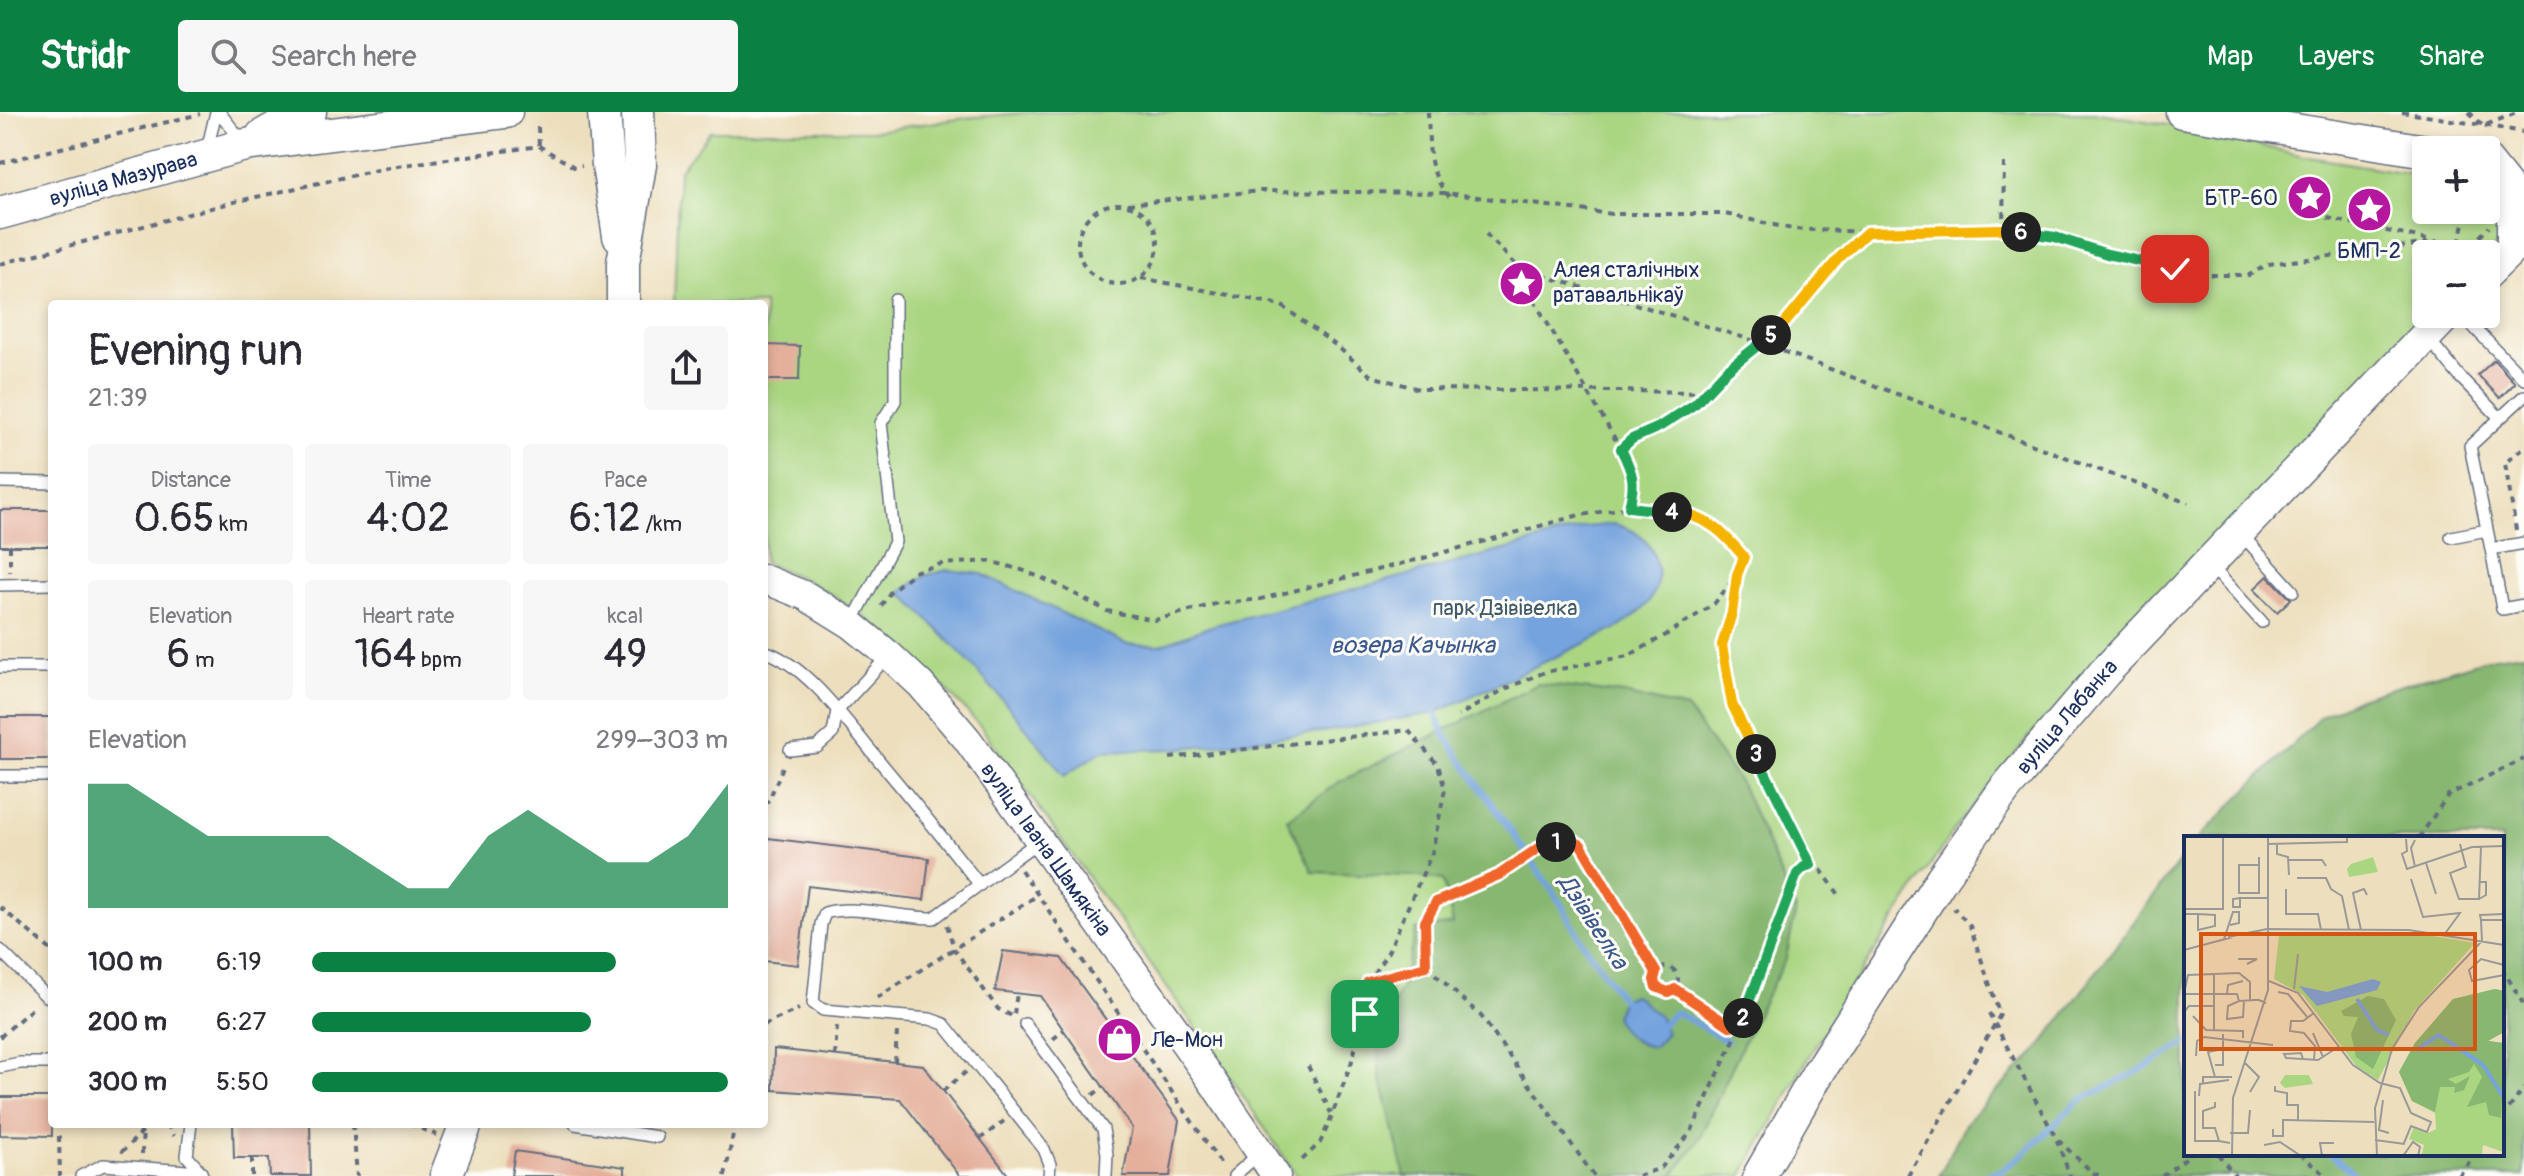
<!DOCTYPE html>
<meta charset="utf-8">
<style>
body{margin:0;font-family:Pangolin,sans-serif;background:#f7f7f7;color:#2b2b33;height:100vh;display:flex;flex-direction:column;font-size:30px;white-space:nowrap}
*{box-sizing:border-box;margin:0}
p{font-size:26px;color:#7c7c81}
.icon{flex:none;width:44px;height:44px;fill:none;stroke:currentColor;stroke-width:2;stroke-linecap:round;stroke-linejoin:round}
.map{position:relative;flex:1;overflow:hidden}
.sheet{position:absolute;left:48px;top:188px;width:720px;height:828px;display:flex;flex-direction:column;background:#fff;border-radius:8px;box-shadow:0 4px 12px #0003}
.sheet>*{flex:none}
.fabs{position:absolute;left:2412px;top:24px;display:grid;gap:16px}
.fabs a{display:grid;place-items:center;width:88px;height:88px;border-radius:8px;background:#fff;box-shadow:0 4px 12px #0003;font-size:40px}
.pin{position:absolute;display:grid;place-items:center;width:68px;height:68px;color:#fff;margin:-34px;border-radius:16px;box-shadow:0 4px 12px #0006}
.km{position:absolute;width:40px;height:40px;margin:-20px;border-radius:50%;background:#222;color:#fff;font-size:22px;line-height:40px;text-align:center}
.round{display:grid;place-items:center;flex:none;width:84px;height:84px;border-radius:8px;background:#f7f7f7}
.overview{display:flex;align-items:center;justify-content:space-between;height:136px;padding:0 40px}
h1{font-size:44px;font-weight:600;line-height:60px}
.figures{display:grid;grid-template-columns:repeat(3,1fr);gap:12px;height:136px;padding:8px 40px}
.figures div{display:grid;align-content:center;border-radius:8px;background:#f7f7f7;text-align:center}
.figures b{font-size:40px;font-weight:600}
.figures small{font-size:22px;font-weight:400}
.figures p{font-size:22px}
.chart{height:224px;padding:16px 40px}
.chart p{display:flex;justify-content:space-between}
.chart svg{width:100%;height:144px;margin-top:8px;fill:#0b8043;opacity:.7}
ul{padding:0 40px;list-style:none;font-size:26px}
li{display:grid;grid-template-columns:128px 96px 1fr;align-items:center;height:60px}
li i{height:20px;border-radius:10px;background:#0b8043}
header{display:flex;align-items:center;gap:48px;box-sizing:border-box;height:112px;padding:0 40px;background:#0b8043;color:#fff}
header strong{font-size:38px}
nav{display:flex;gap:44px;margin-inline-start:auto;font-size:28px}
.search{width:560px;height:72px;background:#f7f7f7;display:flex;align-items:center;gap:20px;box-sizing:border-box;padding:0 28px;border-radius:8px;color:#7c7c81;font-size:30px}
.map>svg:first-child{display:block}
.green{fill:#aad682;stroke:#628270;stroke-width:2}
.forest{fill:#87b770;stroke:#517367;stroke-width:2}
.water{fill:#75a3dd;stroke:#48699e;stroke-width:2}
.lines{fill:none;stroke-linecap:round;stroke-linejoin:round}
.stream{stroke:#75a3dd;stroke-width:6}
.building{fill:#e4b09c}
.service-casing{stroke:#646d7f;stroke-width:14}
.tertiary-casing{stroke:#646d7f;stroke-width:31}
.secondary-casing{stroke:#646d7f;stroke-width:35}
.path{stroke:#646d7f;stroke-width:4;stroke-dasharray:6 6;stroke-linecap:butt}
.service{stroke:#fff;stroke-width:11}
.tertiary{stroke:#fff;stroke-width:28}
.secondary{stroke:#fff;stroke-width:32}
.split-1-casing{stroke:#fff;stroke-width:16}
.split-2-casing{stroke:#fff;stroke-width:16}
.split-3-casing{stroke:#fff;stroke-width:16}
.split-4-casing{stroke:#fff;stroke-width:16}
.split-5-casing{stroke:#fff;stroke-width:16}
.split-6-casing{stroke:#fff;stroke-width:16}
.split-7-casing{stroke:#fff;stroke-width:16}
.split-1{stroke:#f0652b;stroke-width:10}
.split-2{stroke:#f0652b;stroke-width:10}
.split-3{stroke:#22a559;stroke-width:10}
.split-4{stroke:#f5b400;stroke-width:10}
.split-5{stroke:#22a559;stroke-width:10}
.split-6{stroke:#f5b400;stroke-width:10}
.split-7{stroke:#22a559;stroke-width:10}
.labels{text-anchor:middle;dominant-baseline:central;stroke-width:6;stroke-linejoin:round;paint-order:stroke}
.street-label{font-size:22px;fill:#1b2f5e;stroke:#fdfcf7}
.poi-label{font-size:22px;fill:#1b2f5e;stroke:#fdfcf7;text-anchor:start}
.park-label{font-size:22px;fill:#3f5967;stroke:#fdfcf7}
.water-label{font-size:24px;font-style:italic;fill:#3a588a;stroke:#fdfcf7}
.inset-river{fill:none;stroke:#75a3dd;stroke-width:4}
.inset-road{fill:none;stroke:#999997;stroke-width:2}
.view{fill:#d45514;fill-opacity:0.15;stroke:#d45514;stroke-width:4}
.inset-edge{fill:none;stroke:#1b2f5e;stroke-width:4}
</style>
<header>
<strong>Stridr</strong>
<div class="search"><svg class="icon" aria-label="search" viewBox="0 0 24 24"><circle cx="10" cy="10" r="6"/><path d="M15 15l6 6"/></svg>Search here</div>
<nav><a>Map</a><a>Layers</a><a>Share</a></nav>
</header>
<div class="map">
<svg width="2524" height="1064" viewBox="0 0 2524 1064">
<rect width="100%" height="100%" fill="#fdfcf7"/>
<filter id="ink" filterUnits="userSpaceOnUse"><feTurbulence type="fractalNoise" baseFrequency=".0125" numOctaves="2"/><feDisplacementMap in="SourceGraphic" scale="16" xChannelSelector="R" yChannelSelector="G"/><feConvolveMatrix kernelMatrix="1 2 1 2 8 2 1 2 1" color-interpolation-filters="sRGB"/></filter>
<filter id="wash" filterUnits="userSpaceOnUse"><feTurbulence type="fractalNoise" baseFrequency=".006" numOctaves="4" result="noise"/><feDisplacementMap in="SourceGraphic" scale="32" xChannelSelector="R" yChannelSelector="G"/><feGaussianBlur stdDeviation="1.8" result="paint"/><feColorMatrix in="noise" values="0 0 0 0 0 0 0 0 0 0 0 0 0 0 0 0 0 1.4 0 .05"/><feComposite in="paint" operator="in"/></filter>
<g filter="url(#wash)">
<rect width="100%" height="100%" fill="#eddfbd"/>
<!-- green -->
<path class="green" d="M1033,0H2094L2191,17L2303,44L2426,64V98H2486V74L2524,110L2486,142H2426V202L2029,625L1956,715L1890,814L1813,937L1742,1064H1297L1211,937L981,615C920,547 852,481 764,451V192H674L679,59L711,19H874L965,6Z"/>
<!-- forest -->
<path class="forest" d="M2524,541V1064H1939L1966,1010L2036,940L2186,741V1042H2502V726H2199L2320,605L2359,586L2494,545Z
M1538,572L1624,582L1687,597L1742,674L1796,798L1786,846L1754,908L1699,1027L1673,1064H1405L1380,965L1377,927L1402,875L1416,818L1453,812L1443,768L1411,764L1313,760L1287,707L1339,670Z"/>
<!-- water -->
<path class="water" d="M1615,412C1621,414 1627,416 1633,419C1655,431 1665,464 1651,486C1643,499 1631,507 1618,516L1435,601L1322,620L1174,637L1102,639L1064,664C1014,598 960,537 900,480L927,463L948,458L982,462L1126,532L1160,533L1211,514L1512,436L1585,415Z
M1634,883L1659,904L1667,921L1654,935C1635,933 1621,921 1615,904L1622,888Z"/>
<g class="lines">
<!-- stream -->
<path class="stream" d="M1435,601L1445,624L1560,790L1582,830L1625,891
M1658,917L1675,900L1727,929
M2330,1042L2357,1064
M1983,1064L2003,1057L2024,1041L2079,989L2135,961L2186,931"/>
</g>
<g id="blocks">
<!-- building -->
<path class="building" d="M764,233L800,234L799,268H764Z
M2494,248L2515,271L2500,286L2478,263Z
M0,398H52V434H0Z
M2268,464L2291,487L2277,500L2254,477Z
M0,605H52V647H0Z
M768,726L929,746L924,788L808,774L798,853L764,849V762Z
M1003,839L1061,846L1179,1008L1170,1064H1123L1132,1016L1040,884L995,879Z
M774,937L923,953L1009,1064H960L900,987L773,978Z
M0,985H52V1024L0,1023Z
M233,1012H310L311,1064H270L269,1046H234Z
M515,1039L625,1055V1064H511Z"/>
</g>
</g>
<g filter="url(#ink)">
<use href="#blocks" fill-opacity="0" stroke="#646d7f" stroke-width="2"/>
<g class="lines">
<defs>
<path id="service" d="M219,0L242,29
M207,38L216,0
M2461,202L2524,267
M2427,225L2460,265L2500,306
M2524,284L2470,334L2491,437L2524,431
M0,370L52,371
M2242,423L2293,479
M2451,425L2487,418
M2491,437L2502,497L2524,493
M2211,454L2262,510
M0,473L52,472
M851,512L895,430L881,311L895,289V188
M764,539C805,552 844,606 871,639C908,683 944,727 980,773
M0,555H52
M790,638L817,635L833,621L837,599L889,543
M0,664H52
M1040,728L934,806C901,806 854,792 825,801L821,812L813,891L823,898L930,907L944,912L1044,1037L1050,1052L1049,1064
M0,838L46,884L52,886
M1025,912L1103,1017L1107,1042L1106,1064
M0,955L20,951H52
M191,1012L187,1044L201,1060L202,1063
M575,1012L657,1025
M81,1064L103,1053L201,1060
M1234,1064L1260,1041"/>
<g id="tertiary">
<path id="s1" d="M764,467L806,484L851,512L889,543L921,573L967,627L1212,969L1276,1064"/>
</g>
<g id="secondary">
<path d="M604,0L608,53L619,124"/>
<path d="M2182,0L2426,39"/>
<path d="M262,24L297,4L310,0"/>
<path d="M2486,49L2506,74L2513,106V134"/>
<path id="s2" d="M0,101L245,33L506,0"/>
<path d="M2486,162L2524,124"/>
<path d="M623,192V151L640,53L638,0"/>
<path d="M446,1064L466,1012"/>
<path id="s3" d="M1759,1064L1818,961L1942,766L2005,677L2105,560L2447,202"/>
</g>
</defs>
<!-- service casing -->
<use href="#service" class="service-casing"/>
<!-- tertiary casing -->
<use href="#tertiary" class="tertiary-casing"/>
<!-- secondary casing -->
<use href="#secondary" class="secondary-casing"/>
<!-- path -->
<path class="path" d="M1428,0C1430,38 1425,59 1453,89
M2402,0L2524,20
M2469,0L2483,14L2519,0
M538,15L539,34
M0,51L200,2
M1078 132a40 40 0 1 1 80 0a40 40 0 1 1-80 0Z
M1128,92L1260,79L1446,81L1612,102H1725L1792,117L1867,120L2003,117L2055,125L2107,142L2210,163H2249L2269,152L2438,130
M2292,98L2432,129
M2003,117L2004,49
M1486,122L1519,156L1761,231L2188,391
M2457,142L2467,98
M2463,142L2489,115
M0,152L234,90L390,55L539,34L574,55L582,54
M1519,156L1521,166L1621,337
M1141,166L1281,193L1338,235L1371,264L1419,277L1707,280
M1629,395C1636,369 1632,361 1621,337L1632,327L1659,315L1695,292L1727,258L1785,211L1839,146L1867,120
M2516,418L2505,351L2524,335
M10,434V460
M1737,465L1732,501L1722,533L1732,592L1811,753
M881,494L891,479L914,460L941,452L989,449L1022,458L1056,472L1107,499L1155,508L1215,492L1261,487L1420,447L1576,404L1629,395L1682,401L1720,416L1744,445L1737,463L1714,492L1666,523L1628,544L1545,560L1505,577L1458,604
M1170,646L1408,618L1438,653L1445,677L1432,741L1388,840L1368,870L1365,902L1351,952L1329,1011L1320,1031L1302,1048
M764,692L769,688L784,652
M2419,726L2448,683L2524,647
M1021,758L1223,1055
M0,795L52,839
M947,813L954,837L998,897L1012,904
M1654 867a12 12 0 1 1 24 0a12 12 0 1 1-24 0Z
M2502,856L2524,893
M1370,870L1426,854
M1675,877C1694,890 1718,916 1741,912L1797,762C1804,755 1809,753 1819,755L1840,784
M877,886L1038,783
M1989,901L2056,1026L2070,1064
M1014,902L1017,881
M764,913L799,897
M0,925L35,894
M1053,927L1064,918
M835,944L837,914
M895,950L897,920
M1308,954L1331,1001
M943,979L966,960
M1093,983L1103,975
M2502,1006L2524,976
M167,1012L174,1024
M353,1012L357,1064
M410,1012L437,1023
M59,1024L60,1064
M980,1027L1004,1009
M2058,1028L2093,1061L2101,1064
M121,1040C133,1031 140,1019 153,1012
M142,1042L143,1012
M2218,1042L2235,1064
M2300,1042L2327,1064
M252,1046V1064
M725,1064L735,1012
M1594,1064L1481,904L1426,854L1425,810L1436,790L1499,763L1546,732L1570,727L1581,733L1656,860
M1638,1064L1661,1056L1691,1020L1741,913
M1908,1064L2000,903L1970,814L1954,796
M2162,1064L2191,1042
M2459,1064L2475,1042"/>
<!-- service -->
<use href="#service" class="service"/>
<!-- tertiary -->
<use href="#tertiary" class="tertiary"/>
<!-- secondary -->
<use href="#secondary" class="secondary"/>
</g>
</g>
<g class="lines" filter="url(#ink)">
<defs>
<path id="split-1" d="M1365,902L1368,870L1426,854L1425,810L1436,790L1499,763L1537,737L1556,730"/>
<path id="split-2" d="M1556,730L1570,727L1581,733L1656,860L1654,868L1656,875L1668,880L1675,877L1730,914L1741,912L1743,906"/>
<path id="split-3" d="M1743,906L1797,762L1804,755L1811,753L1756,642"/>
<path id="split-4" d="M1672,400C1708,404 1723,420 1744,445L1737,463L1732,501L1722,533L1732,592L1756,642"/>
<path id="split-5" d="M1672,400L1629,395C1636,370 1633,361 1621,337L1632,327L1659,315L1695,292L1727,258L1771,223"/>
<path id="split-6" d="M1771,223L1785,211L1839,146L1867,120L2003,117L2021,120"/>
<path id="split-7" d="M2021,120L2055,125L2107,142L2175,157"/>
</defs>
<!-- split-1 casing -->
<use href="#split-1" class="split-1-casing"/>
<!-- split-2 casing -->
<use href="#split-2" class="split-2-casing"/>
<!-- split-3 casing -->
<use href="#split-3" class="split-3-casing"/>
<!-- split-4 casing -->
<use href="#split-4" class="split-4-casing"/>
<!-- split-5 casing -->
<use href="#split-5" class="split-5-casing"/>
<!-- split-6 casing -->
<use href="#split-6" class="split-6-casing"/>
<!-- split-7 casing -->
<use href="#split-7" class="split-7-casing"/>
<!-- split-1 -->
<use href="#split-1" class="split-1"/>
<!-- split-2 -->
<use href="#split-2" class="split-2"/>
<!-- split-3 -->
<use href="#split-3" class="split-3"/>
<!-- split-4 -->
<use href="#split-4" class="split-4"/>
<!-- split-5 -->
<use href="#split-5" class="split-5"/>
<!-- split-6 -->
<use href="#split-6" class="split-6"/>
<!-- split-7 -->
<use href="#split-7" class="split-7"/>
</g>
<!-- icons -->
<defs>
<symbol id="sight-disc" viewBox="-11 -11 22 22"><circle r="9.5" fill="#b5179e" stroke="#fdfcf7"/><path d="M0-6L1.8-2.2L6-1.7L2.9 1.2L3.7 5.4L0 3.3L-3.7 5.4L-2.9 1.2L-6-1.7L-1.8-2.2Z" fill="#fff"/></symbol>
<symbol id="shop-disc" viewBox="-11 -11 22 22"><circle r="9.5" fill="#b5179e" stroke="#fdfcf7"/><path d="M-5-2.5h2.3a2.7 3.5 0 0 1 5.4 0H5L5.5 6h-11ZM-1.5-2.5h3a1.5 2.3 0 0 0-3 0Z" fill="#fff"/></symbol>
</defs>
<g fill-rule="evenodd">
<use href="#sight-disc" x="2284" y="60" width="51" height="51"/>
<use href="#sight-disc" x="2344" y="72" width="51" height="51"/>
<use href="#sight-disc" x="1496" y="146" width="51" height="51"/>
<use href="#shop-disc" x="1094" y="902" width="51" height="51"/>
</g>
<g class="labels">
<!-- street labels -->
<g class="street-label">
<text stroke="none"><textPath href="#s2" startOffset="128">вуліца Мазурава</textPath></text>
<text stroke="none"><textPath href="#s3" startOffset="554">вуліца Лабанка</textPath></text>
<text stroke="none"><textPath href="#s1" startOffset="398">вуліца Івана Шамякіна</textPath></text>
</g>
<!-- poi labels -->
<g class="poi-label">
<text x="2278" y="86" text-anchor="end">БТР-60</text>
<text x="2369" y="139" text-anchor="middle">БМП-2</text>
<text x="1553" y="158">Алея сталічных<tspan x="1553" dy="25">ратавальнікаў</tspan></text>
<text x="1151" y="928">Ле-Мон</text>
</g>
<!-- park labels -->
<g class="park-label">
<text x="1505" y="496">парк Дзівівелка</text>
</g>
<!-- water labels -->
<g class="water-label">
<text x="1413" y="533">возера Качынка</text>
<text transform="translate(1593 810) rotate(57)">Дзівівелка</text>
</g>
</g>
<!-- overview -->
<g transform="translate(2184 724)">
<rect width="320" height="320" fill="#eddfbd"/>
<path d="M189,21L194,36L165,41L163,33L167,28ZM156,96H226L291,107L230,175L194,244L173,231L119,159L90,143L95,100ZM311,153L320,155V196L304,205L320,207L319,316L299,309L298,320L238,318L240,309L225,303L230,291L244,297L252,293L251,277L228,265L215,236L231,207L269,163ZM101,239H125L129,248L101,252L96,247Z" fill="#aad682"/>
<path d="M311,153L320,155V196L304,205L320,207L317,282L305,279L302,266L283,271L298,241L290,228L285,236L264,243L272,248L286,240L280,254L270,257L271,251H256L251,276L228,265L215,236L231,207L269,163ZM184,160L200,163L212,184L189,233L172,221L167,198L174,181L160,180L157,175Z" fill="#87b770"/>
<path d="M189,143L197,146L193,154L133,170L115,150L143,156Z" fill="#75a3dd"/>
<path class="inset-river" d="M173,163L193,194L205,199M232,214L255,199L299,229L320,262"/>
<path class="inset-road" d="M222,3L223,15L218,18L223,33L288,11L320,10M231,4L227,12L231,31M84,8L163,6V0M93,8V18L104,21L105,39M276,8L282,31L266,37L275,63H295L297,11M75,21V57H55V29H75M104,24H138L142,30M242,27L252,58M113,42H142L147,53L158,60L165,94M227,43L239,81L276,77L260,99M295,46H302V59L295,63M102,53V78H134L137,94M56,62V71H49V63ZM56,62H84M0,73H39V0M0,78H14L31,79V90L14,94V78M297,84L296,79L320,78M177,94L169,57L180,53L183,59M44,101L83,93L225,94L320,109M40,103L49,76H55V87L46,89M298,105L297,84H320M0,114L49,101M54,123H73L63,128M320,129L297,123L285,134L288,145L320,139M85,145L114,157L169,229L196,247L216,252L227,277L247,286L243,296L227,290L220,307M110,153L114,118M94,156L104,158L124,182M0,158L4,139L55,137L66,146V164M0,158H53L55,165M43,158L44,149L59,145M60,165L59,181L43,183L44,170L55,165L71,164H75L82,167M0,176L5,170H30M130,177L119,185H107L106,195L120,197L131,210L130,224M9,180L22,194L59,195V202M30,194V138M129,197L139,221M12,220L13,205L20,201L89,209M119,223L117,217L100,218L102,222L134,224L154,211M60,226L75,241L66,256M31,229H39V198M31,241L24,216L39,213M19,248V241H48M91,250V255L103,257V269H114V284M11,255V305H35M15,260L16,248L45,244M199,264L195,294L205,297M31,266V271L19,275V292H31L35,305L46,307M89,293V300H99V284L190,286M46,297H64L66,274M191,304L221,308M80,309L96,306L117,320M48,320L49,262L84,154V0M138,320L136,307H150M193,320L191,272L208,213L235,171L298,105M219,320L229,306L236,311L234,320"/>
<path class="view" d="M17,98H291V213H17Z"/>
<rect width="320" height="320" class="inset-edge"/>
</g>
</svg>
<div class="fabs">
<a>+</a>
<a>−</a>
</div>
<div class="pin" style="left:1365px;top:902px;background:#1e9e55"><svg class="icon" aria-label="arrive" viewBox="0 0 24 24"><path d="M6 21V4h12l-3 4 3 4H6"/></svg></div>
<div class="pin" style="left:2175px;top:157px;background:#d93025"><svg class="icon" aria-label="check" viewBox="0 0 24 24"><path d="M5 12l5 5 9-10"/></svg></div>
<b class="km" style="left:1556px;top:730px">1</b>
<b class="km" style="left:1743px;top:906px">2</b>
<b class="km" style="left:1756px;top:642px">3</b>
<b class="km" style="left:1672px;top:400px">4</b>
<b class="km" style="left:1771px;top:223px">5</b>
<b class="km" style="left:2021px;top:120px">6</b>
<section class="sheet">
<div class="overview"><div><h1>Evening run</h1><p>21:39</p></div><a class="round"><svg class="icon" aria-label="share" viewBox="0 0 24 24"><path d="M12 15V3M7 8l5-5 5 5M5 13v7h14v-7"/></svg></a></div>
<div class="figures">
<div><p>Distance</p><b>0.65<small> km</small></b></div>
<div><p>Time</p><b>4:02</b></div>
<div><p>Pace</p><b>6:12<small> /km</small></b></div>
</div>
<div class="figures">
<div><p>Elevation</p><b>6<small> m</small></b></div>
<div><p>Heart rate</p><b>164<small> bpm</small></b></div>
<div><p>kcal</p><b>49</b></div>
</div>
<div class="chart"><p><span>Elevation</span>299–303 m</p>
<svg viewBox="0 0 160 44" preserveAspectRatio="none"><path d="M0 44V6L10 6L20 14L30 22L40 22L50 22L60 22L70 30L80 38L90 38L100 22L110 14L120 22L130 30L140 30L150 22L160 6V44z"/></svg>
</div>
<ul>
<li><b>100 m</b>6:19<i style="width:73%"></i></li>
<li><b>200 m</b>6:27<i style="width:67%"></i></li>
<li><b>300 m</b>5:50<i style="width:100%"></i></li>
</ul>
</section>
</div>
